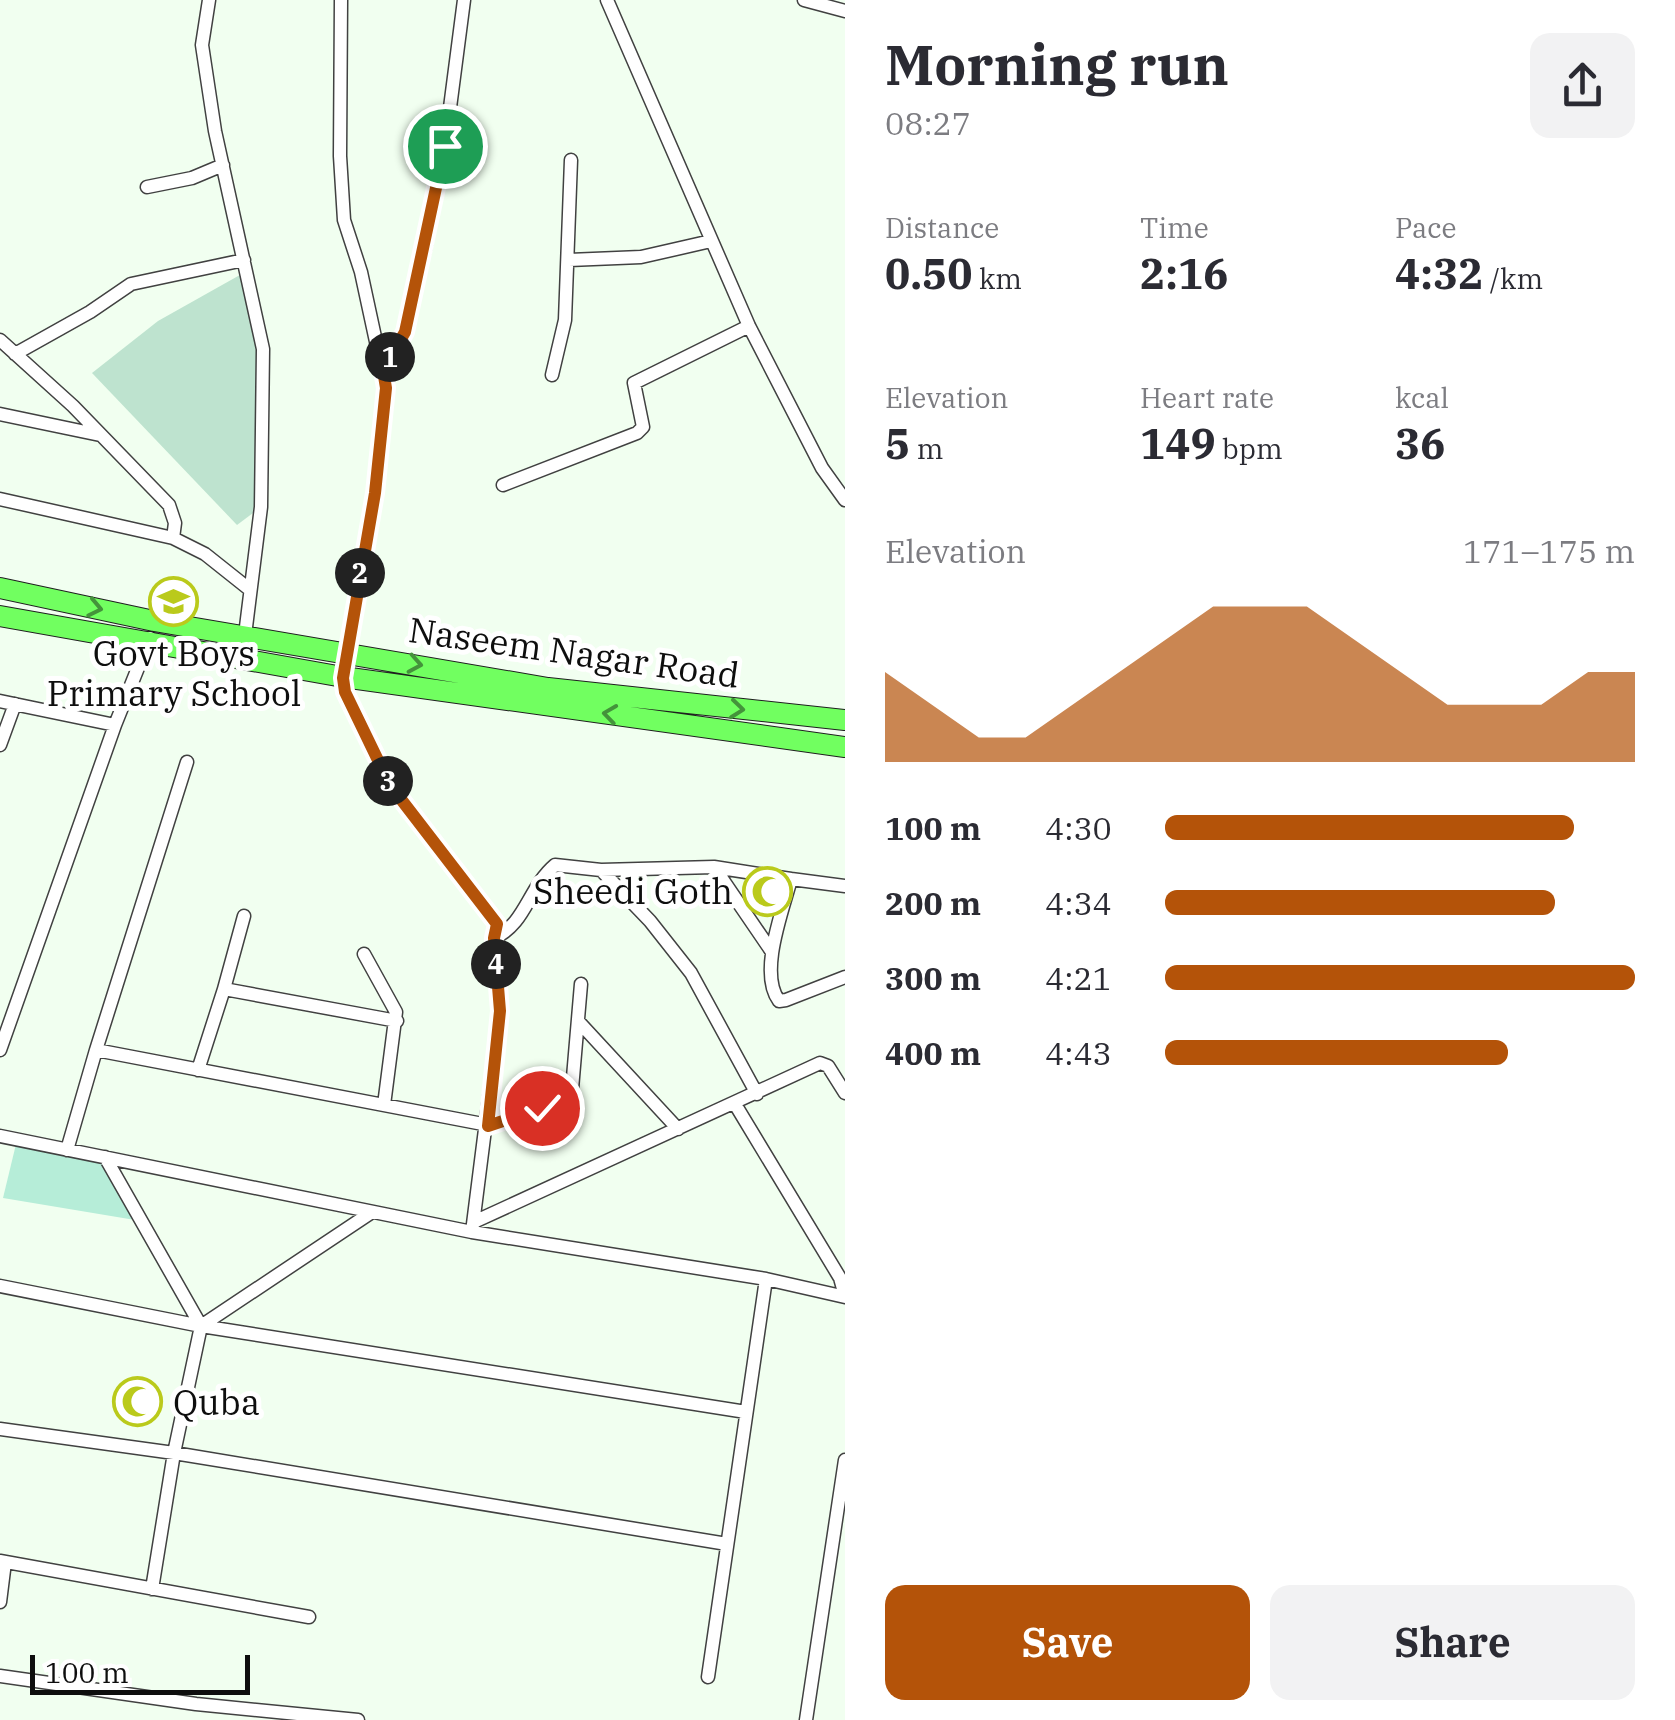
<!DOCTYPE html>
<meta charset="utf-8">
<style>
body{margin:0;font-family:"IBM Plex Serif",serif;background:#f2f2f3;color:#2b2b33;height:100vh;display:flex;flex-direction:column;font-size:38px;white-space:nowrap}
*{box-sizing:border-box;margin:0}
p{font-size:32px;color:#7c7c81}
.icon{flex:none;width:55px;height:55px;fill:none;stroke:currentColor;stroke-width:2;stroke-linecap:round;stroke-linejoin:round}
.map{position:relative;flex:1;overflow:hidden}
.sheet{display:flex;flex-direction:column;background:#fff;width:830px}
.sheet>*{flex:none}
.scale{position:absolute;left:30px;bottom:25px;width:220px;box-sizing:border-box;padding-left:10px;border:5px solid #0e0e0e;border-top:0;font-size:28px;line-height:35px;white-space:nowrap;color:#0e0e0e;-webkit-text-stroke:8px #fff;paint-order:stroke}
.pin{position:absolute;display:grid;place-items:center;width:85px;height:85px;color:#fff;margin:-42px;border:5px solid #fff;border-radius:50%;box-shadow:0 2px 10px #0007}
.km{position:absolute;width:50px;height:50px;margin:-25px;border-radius:50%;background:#222;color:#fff;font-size:28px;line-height:50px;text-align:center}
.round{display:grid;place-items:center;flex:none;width:105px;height:105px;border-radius:20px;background:#f2f2f3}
.summary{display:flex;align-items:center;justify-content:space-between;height:170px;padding:0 40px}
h1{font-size:55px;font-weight:800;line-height:75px}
.metrics{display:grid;grid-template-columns:repeat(3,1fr);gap:15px;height:170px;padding:10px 40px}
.metrics div{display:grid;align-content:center}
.metrics b{font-size:42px;font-weight:800}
.metrics small{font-size:28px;font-weight:400}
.metrics p{font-size:28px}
.chart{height:280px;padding:20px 40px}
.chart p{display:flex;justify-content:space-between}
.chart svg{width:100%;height:180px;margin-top:10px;fill:#b45309;opacity:.7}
.button{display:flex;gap:20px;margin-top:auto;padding:20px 40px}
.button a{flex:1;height:115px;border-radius:20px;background:#b45309;color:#fff;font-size:40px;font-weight:800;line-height:115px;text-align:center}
.button a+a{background:#f2f2f3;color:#2b2b33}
ul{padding:0 40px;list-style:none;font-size:32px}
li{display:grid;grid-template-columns:160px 120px 1fr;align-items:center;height:75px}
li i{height:25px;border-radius:12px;background:#b45309}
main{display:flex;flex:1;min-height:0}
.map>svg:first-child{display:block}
.green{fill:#b6edd8}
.cemetery{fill:#bee3cf}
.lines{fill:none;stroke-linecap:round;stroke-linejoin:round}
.minor-casing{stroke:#414141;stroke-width:15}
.primary-casing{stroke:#1f1f1f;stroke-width:22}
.minor{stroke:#fff;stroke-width:12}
.primary{stroke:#71ff60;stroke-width:20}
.oneway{stroke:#44933b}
.route-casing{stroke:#fff;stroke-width:20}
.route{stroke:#b45309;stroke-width:12}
.labels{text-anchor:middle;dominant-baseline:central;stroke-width:10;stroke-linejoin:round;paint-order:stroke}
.street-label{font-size:35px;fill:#0e0e0e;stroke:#fff}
.poi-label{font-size:35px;fill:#0e0e0e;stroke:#fff}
</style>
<main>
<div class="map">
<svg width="845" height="1720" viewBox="0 0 845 1720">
<rect width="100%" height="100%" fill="#f1fff0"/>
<!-- green -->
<path class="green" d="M17,1140L105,1157L141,1221L3,1198Z"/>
<!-- cemetery -->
<path class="cemetery" d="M247,271L263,349L261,507L237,525L92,373L158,321Z"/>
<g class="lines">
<defs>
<path id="minor" d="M209,0L202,45L215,131L263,349L261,507L245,635
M341,0L340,156L344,220L361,272L386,388L375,493L343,677L353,711L390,785L497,924L494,938L500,1011L472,1232L766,1279L845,1297
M607,0L749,326L822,468L845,500
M804,0L845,11
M147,187L192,178L223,165
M569,260L641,257L711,241
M0,340L73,406L169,505L175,523L173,538L205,554L249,589
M15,354L90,312L131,284L244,260
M383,369L405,331L425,248L445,146L464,0
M552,375L565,320L571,160
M0,414L100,435
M503,485L637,433L643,427L634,383L749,326
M0,499L173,538
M0,701L115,725
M0,745L15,704
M187,762L96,1050L488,1125L564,1099L572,1089L581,984
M714,867L772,952
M601,870L714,867L791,879C783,910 758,973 779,1001L786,1000L845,977
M791,879L845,886
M244,916L224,989L397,1021
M494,938C526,924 528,888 555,865L601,870L650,921L691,973L757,1094
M364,954L396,1012L384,1105
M578,1021L678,1129
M0,1050L115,725L150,638
M198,1070L224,989
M735,1104L840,1278L845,1296
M0,1136L472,1232
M67,1150L96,1050
M105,1157L201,1326L174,1453L152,1589
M476,1221L820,1063L828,1066L845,1093
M0,1286L201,1326L746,1412
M201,1326L372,1212
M0,1429L174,1453L727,1544
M0,1561L309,1617
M0,1602L5,1562
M0,1676L196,1704L358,1720
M708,1677L766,1279
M806,1720L845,1460"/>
<path id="primary" d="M0,588L154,621L548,688L845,720
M0,616L343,677L845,747"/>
</defs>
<!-- minor casing -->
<use href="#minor" class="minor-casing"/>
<!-- primary casing -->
<use href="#primary" class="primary-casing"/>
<!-- minor -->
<use href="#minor" class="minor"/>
<!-- primary -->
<use href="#primary" class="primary"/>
</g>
<!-- one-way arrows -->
<defs><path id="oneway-chevron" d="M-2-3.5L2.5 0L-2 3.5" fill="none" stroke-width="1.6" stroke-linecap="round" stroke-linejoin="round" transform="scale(2.5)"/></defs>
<g class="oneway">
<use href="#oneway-chevron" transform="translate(95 608) rotate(12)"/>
<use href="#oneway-chevron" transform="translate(415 664) rotate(10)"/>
<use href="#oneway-chevron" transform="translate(737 709) rotate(6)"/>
<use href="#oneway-chevron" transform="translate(610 714) rotate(-172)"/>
</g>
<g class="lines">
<defs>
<path id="route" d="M445,146L405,332L383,370L386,388L375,493L343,678L345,692L390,785L497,924L494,938L500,1011L488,1126L542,1108"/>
</defs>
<!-- route casing -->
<use href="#route" class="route-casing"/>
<!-- route -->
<use href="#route" class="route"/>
</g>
<!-- icons -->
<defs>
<symbol id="school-ring" viewBox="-11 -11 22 22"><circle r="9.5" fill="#fff" stroke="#baca1b" stroke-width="1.5"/><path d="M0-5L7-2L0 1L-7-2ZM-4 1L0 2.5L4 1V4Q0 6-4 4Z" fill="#baca1b"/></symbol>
<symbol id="mosque-ring" viewBox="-11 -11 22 22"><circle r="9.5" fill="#fff" stroke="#baca1b" stroke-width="1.5"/><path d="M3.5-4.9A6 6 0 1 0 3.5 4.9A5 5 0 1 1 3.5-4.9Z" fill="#baca1b"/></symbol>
</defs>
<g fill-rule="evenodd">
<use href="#school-ring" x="146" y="574" width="55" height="55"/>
<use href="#mosque-ring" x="740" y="864" width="55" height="55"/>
<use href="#mosque-ring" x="110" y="1374" width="55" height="55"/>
</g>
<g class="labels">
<!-- street labels -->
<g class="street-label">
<text transform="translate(574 652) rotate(8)">Naseem Nagar Road</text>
</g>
<!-- poi labels -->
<g class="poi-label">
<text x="174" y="653">Govt Boys<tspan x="174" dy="40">Primary School</tspan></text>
<text x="733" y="891" text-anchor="end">Sheedi Goth</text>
<text x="173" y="1402" text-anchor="start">Quba</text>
</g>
</g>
</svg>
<div class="scale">100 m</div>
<div class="pin" style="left:445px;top:146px;background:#1e9e55"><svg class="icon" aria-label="arrive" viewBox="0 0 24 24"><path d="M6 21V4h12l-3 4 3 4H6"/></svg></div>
<div class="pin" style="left:542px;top:1108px;background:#d93025"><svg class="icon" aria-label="check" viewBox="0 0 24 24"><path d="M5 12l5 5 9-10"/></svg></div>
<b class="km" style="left:390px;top:357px">1</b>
<b class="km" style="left:360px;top:573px">2</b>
<b class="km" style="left:388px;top:781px">3</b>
<b class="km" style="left:496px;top:964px">4</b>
</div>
<section class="sheet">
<div class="summary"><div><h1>Morning run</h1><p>08:27</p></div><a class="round"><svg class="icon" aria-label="share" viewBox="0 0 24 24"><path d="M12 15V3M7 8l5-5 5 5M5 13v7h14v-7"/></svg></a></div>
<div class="metrics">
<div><p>Distance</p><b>0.50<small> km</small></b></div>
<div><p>Time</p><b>2:16</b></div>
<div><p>Pace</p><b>4:32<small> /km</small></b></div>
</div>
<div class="metrics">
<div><p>Elevation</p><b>5<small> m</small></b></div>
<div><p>Heart rate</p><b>149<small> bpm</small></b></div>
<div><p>kcal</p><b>36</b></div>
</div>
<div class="chart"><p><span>Elevation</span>171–175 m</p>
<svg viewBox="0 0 160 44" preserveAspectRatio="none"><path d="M0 44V22L10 30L20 38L30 38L40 30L50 22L60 14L70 6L80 6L90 6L100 14L110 22L120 30L130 30L140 30L150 22L160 22V44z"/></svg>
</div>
<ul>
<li><b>100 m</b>4:30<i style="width:87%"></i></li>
<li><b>200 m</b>4:34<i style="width:83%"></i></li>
<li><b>300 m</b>4:21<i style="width:100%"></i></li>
<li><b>400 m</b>4:43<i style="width:73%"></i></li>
</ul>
<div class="button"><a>Save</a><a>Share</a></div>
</section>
</main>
